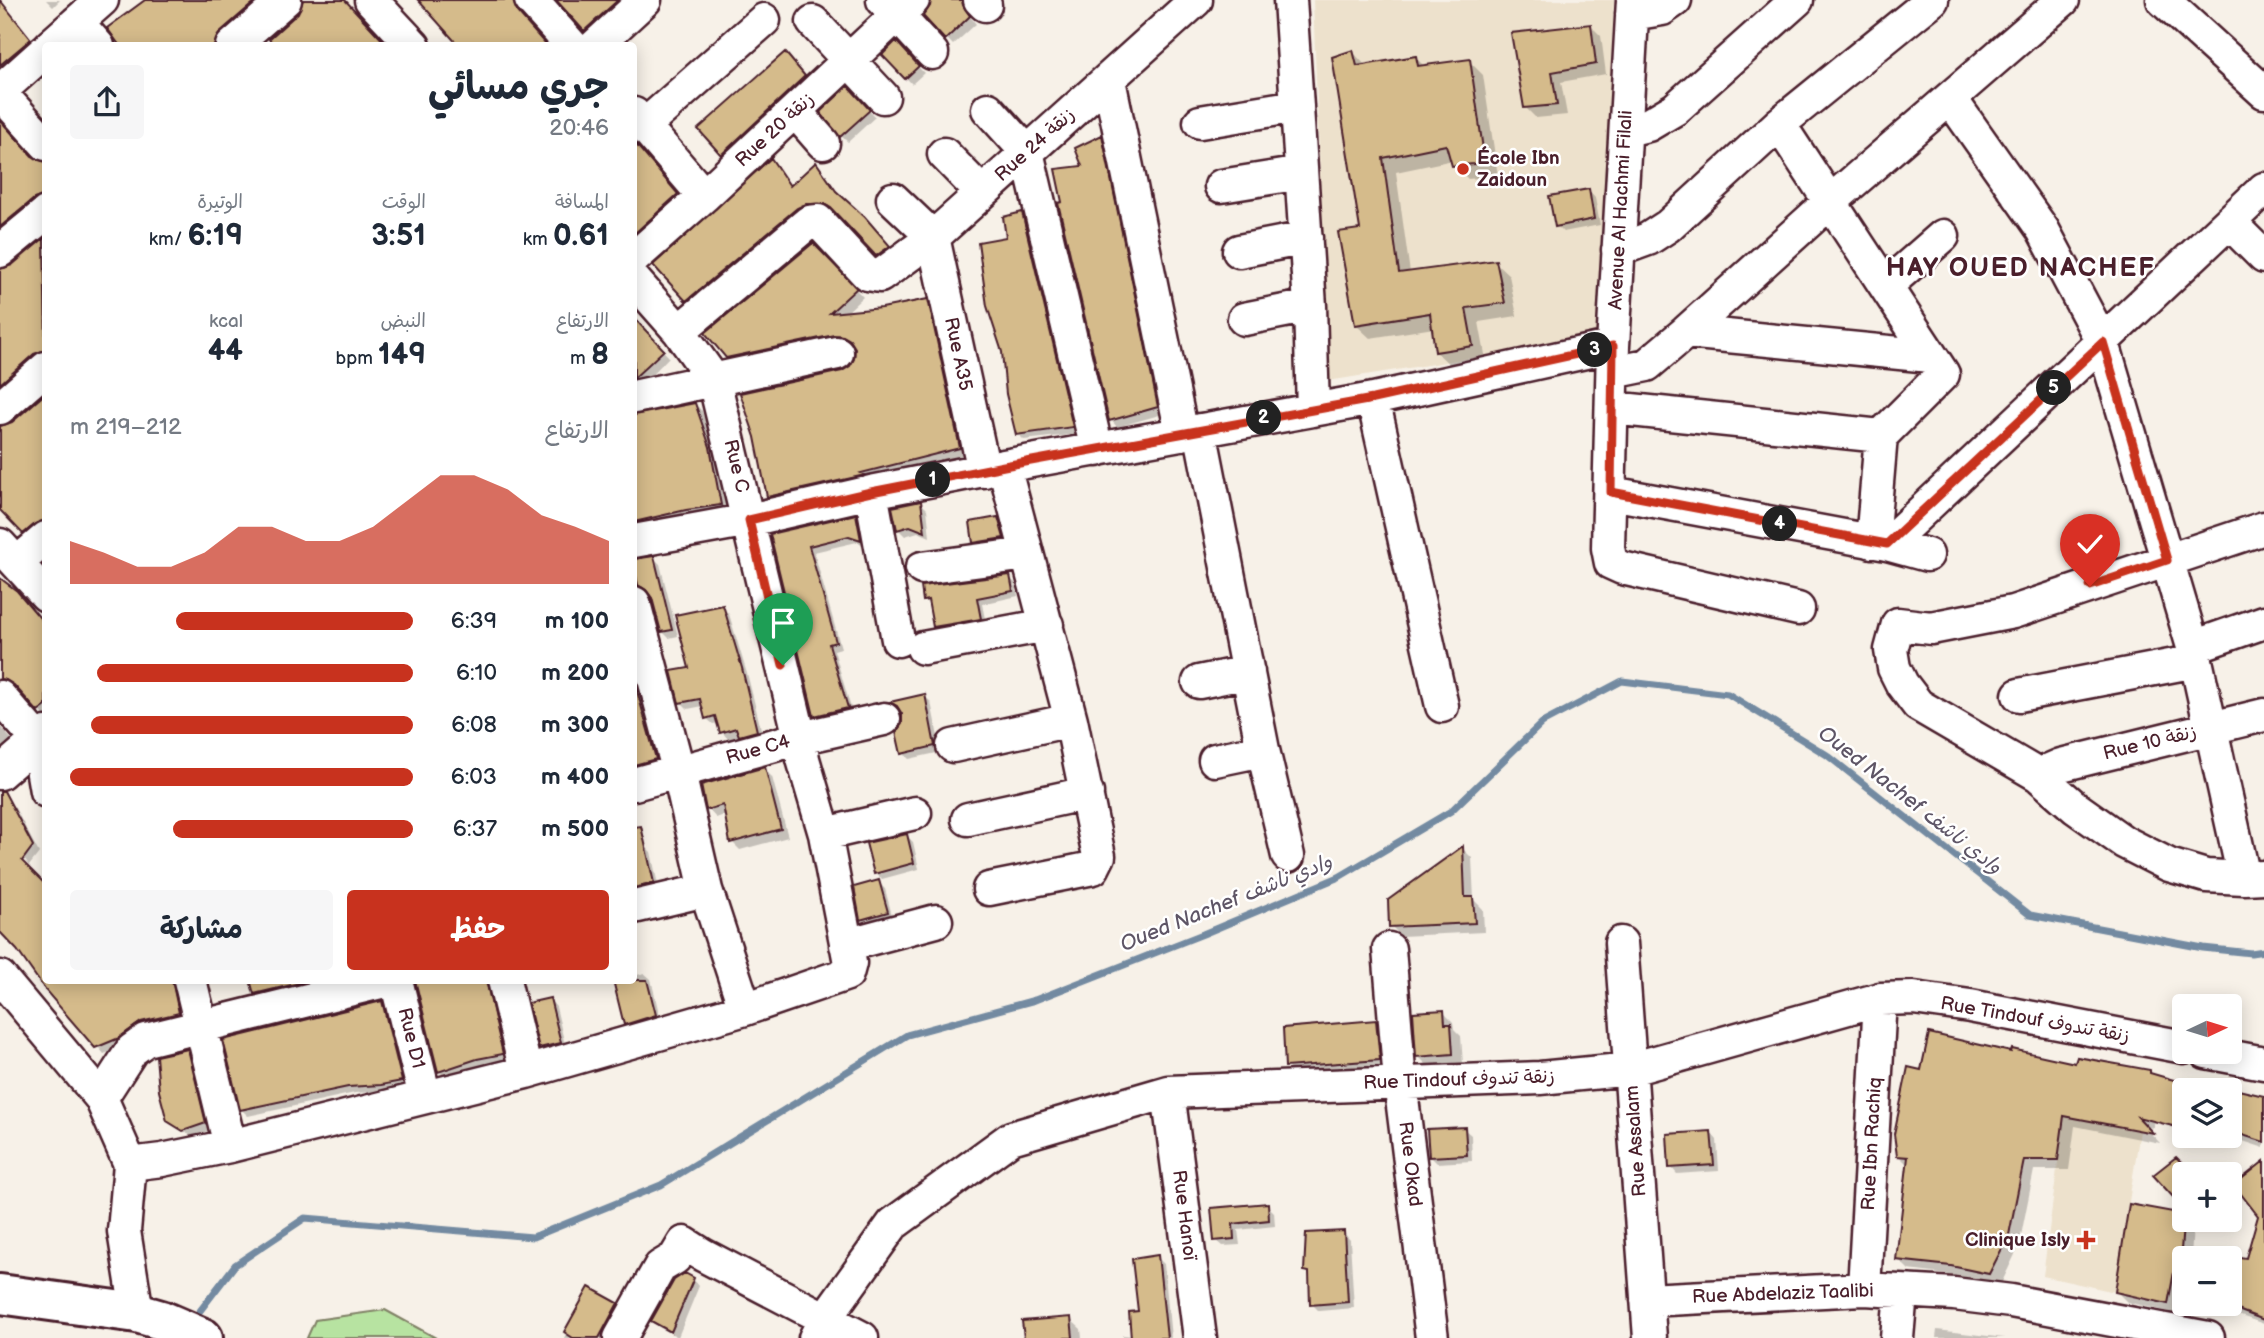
<!DOCTYPE html>
<html lang="ar">
<meta charset="utf-8">
<style>
body{margin:0;font-family:"Balsamiq Sans","Playpen Sans Arabic",sans-serif;background:#f6f6f7;color:#1f2937;direction:rtl;height:100vh;display:flex;flex-direction:column;font-size:26px;white-space:nowrap}
*{box-sizing:border-box;margin:0}
p{font-size:23px;color:#747a83}
.icon{flex:none;width:38px;height:38px;fill:none;stroke:currentColor;stroke-width:2;stroke-linecap:round;stroke-linejoin:round}
.map{position:relative;flex:1;overflow:hidden;direction:ltr}
.side{position:absolute;left:42px;top:42px;width:595px;height:942px;display:flex;flex-direction:column;background:#fff;border-radius:7px;box-shadow:0 4px 18px #0003;direction:rtl}
.side>*{flex:none}
.needle{width:46px;rotate:86deg}
.controls{position:absolute;left:2172px;top:994px;display:grid;gap:14px}
.controls a{display:grid;place-items:center;width:70px;height:70px;border-radius:7px;background:#fff;box-shadow:0 4px 18px #0003;font-size:35px}
.pin{position:absolute;display:grid;place-items:center;width:60px;height:60px;color:#fff;margin:-72px -30px;border-radius:50% 50% 50% 0;rotate:-45deg;box-shadow:0 0 7px #0007}
.pin .icon{rotate:45deg}
.km{position:absolute;width:35px;height:35px;margin:-18px;border-radius:50%;background:#222;color:#fff;font-size:19px;line-height:35px;text-align:center}
.round{display:grid;place-items:center;flex:none;width:74px;height:74px;border-radius:7px;background:#f6f6f7}
.headline{display:flex;align-items:center;justify-content:space-between;height:119px;padding:0 28px}
h1{font-size:38px;font-weight:700;line-height:52px}
.figures{display:grid;grid-template-columns:repeat(3,1fr);gap:10px;height:119px;padding:7px 28px}
.figures div{display:grid;align-content:center}
.figures b{font-size:30px;font-weight:700}
.figures small{font-size:19px;font-weight:400}
.figures p{font-size:19px}
.chart{height:196px;padding:14px 28px}
.chart p{display:flex;justify-content:space-between}
.chart svg{width:100%;height:126px;margin-top:7px;fill:#c8321e;opacity:.7}
.button{display:flex;gap:14px;margin-top:auto;padding:14px 28px}
.button a{flex:1;height:80px;border-radius:7px;background:#c8321e;color:#fff;font-size:28px;font-weight:700;line-height:80px;text-align:center}
.button a+a{background:#f6f6f7;color:#1f2937}
ul{padding:0 28px;list-style:none;font-size:23px}
li{display:grid;grid-template-columns:112px 84px 1fr;align-items:center;height:52px}
li i{height:18px;border-radius:9px;background:#c8321e}
.map>svg:first-child{display:block}
.built{fill:#ede1cc}
.grass{fill:#b7e3a1;stroke:#808166;stroke-width:2}
.shadow{fill:#0003}
.lines{fill:none;stroke-linecap:round;stroke-linejoin:round}
.stream{stroke:#738aa1;stroke-width:7}
.building{fill:#d5bb8b;stroke:#4a1f2b;stroke-width:2}
.minor-casing{stroke:#4a1f2b;stroke-width:37}
.major-casing{stroke:#4a1f2b;stroke-width:44}
.minor{stroke:#fff;stroke-width:32}
.major{stroke:#fff;stroke-width:38}
.route-casing{stroke:#fff;stroke-width:14}
.route{stroke:#c8321e;stroke-width:9}
.poi-dot{fill:#c8321e;stroke:#fff;stroke-width:2.5}
.labels{text-anchor:middle;dominant-baseline:central;stroke-width:5;stroke-linejoin:round;paint-order:stroke}
.street-label{font-size:19px;fill:#4a1f2b;stroke:#fff}
.poi-label{font-size:19px;font-weight:bold;fill:#4a1f2b;stroke:#fff;text-anchor:start}
.water-label{font-size:21px;font-style:italic;fill:#5e5566;stroke:#fff}
.district-label{font-size:26px;font-weight:bold;letter-spacing:2px;fill:#4a1f2b;stroke:#fff}
</style>
<div class="map">
<svg width="2264" height="1338" viewBox="0 0 2264 1338">
<rect width="100%" height="100%" fill="#f7f1e8"/>
<filter id="ink" filterUnits="userSpaceOnUse"><feTurbulence type="fractalNoise" baseFrequency=".0143" numOctaves="2"/><feDisplacementMap in="SourceGraphic" scale="14" xChannelSelector="R" yChannelSelector="G"/><feConvolveMatrix kernelMatrix="1 2 1 2 8 2 1 2 1" color-interpolation-filters="sRGB"/></filter>
<g filter="url(#ink)">
<!-- built -->
<path class="built" d="M1313,0H1614L1600,337L1328,381Z
M2064,1116L2140,1131L2115,1292L2043,1276Z"/>
<!-- grass -->
<path class="grass" d="M385,1310L436,1338H307L315,1320Z"/>
<!-- shadow -->
<path class="shadow" d="M46,0H60L53,7Z
M148,0H206L231,35L223,46H122Z
M234,0H271L251,17Z
M421,0H520L519,11L523,20Z
M558,0H631L591,37Z
M932,0L969,2L968,14L976,24L953,45L925,16L932,7Z
M0,1L36,46L12,67L0,54Z
M1591,26L1601,36L1606,74L1561,82L1567,115L1536,118L1526,108L1513,34Z
M896,44L924,73L912,84L884,55Z
M1353,52L1366,66L1416,58L1425,67L1469,61L1483,75L1498,176L1468,179L1454,165L1453,160L1396,172L1410,273L1495,262L1509,275L1517,316L1479,322L1486,360L1450,365L1436,352L1434,328L1370,338L1356,325L1362,230Z
M791,61L810,83L728,160L722,154Z
M848,89L875,117L848,142L841,136Z
M0,126L33,159L46,163V204L0,239Z
M1101,137L1108,143L1163,414L1117,427L1111,420L1064,203Z
M634,143L683,202L634,246Z
M771,161L791,187L816,164L841,197L872,226L895,254L884,262L838,214L832,209L814,210L693,307L656,265Z
M1589,191L1595,198L1600,225L1563,232L1557,226Z
M1022,214L1028,220L1078,434L1024,440L1018,434L1004,352L1008,238Z
M44,240L46,358L0,396V270L13,267Z
M813,245L863,297L846,313L883,309L927,301L935,309L967,456L777,504L769,496L842,372L851,367L856,360L857,348L853,343L843,342L736,365L728,357Z
M634,320L669,357L643,384L634,388Z
M46,395V529L31,539L0,506V427L12,424Z
M695,404L702,411L717,455L727,512L634,531V416Z
M921,503L927,509L930,537L918,532L905,536L898,529Z
M856,516L862,523L866,545L857,542L814,552L841,648L834,650L853,715L822,722L815,715L772,535Z
M998,518L1004,525L1009,545L982,548L975,542Z
M654,558L660,564L678,636L669,638L662,631L651,594L640,584L634,560Z
M1009,577L1015,583L1018,596L982,604L986,624L941,633L935,627L931,607L925,600Z
M0,580L46,627V717L21,691L10,686L0,675Z
M722,607L729,614L748,677L763,737L747,742L740,735L728,739L722,732L719,723L713,724L706,718L703,706L688,709L681,702L691,669Z
M634,683L645,693L665,769L643,775L634,765Z
M924,696L931,702L941,752L909,759L903,753V714L893,703Z
M0,726L17,746L0,760Z
M764,769L772,777L788,837L740,850L732,842L727,814L716,818L708,809Z
M9,802L15,808L39,853L29,866L0,825V808Z
M907,836L913,842L919,869L882,879L875,873Z
M644,845L651,852L659,890L634,896V848Z
M1463,849L1472,858L1474,900L1483,909L1484,932L1401,936L1391,926Z
M0,875L46,980H180L185,1020L104,1054L18,949L0,930Z
M878,882L885,889L893,919L868,926L862,919Z
M644,973L651,979L661,1022L632,1030L626,1024L616,980H634V976Z
M251,980H345L263,1000L256,993Z
M417,980H494L509,1061L446,1078L439,1071Z
M550,1000L556,1007L566,1049L547,1054L541,1047Z
M382,1003L388,1009L407,1087L389,1091L355,1093L248,1116L242,1110L225,1041Z
M1443,1012L1453,1022L1454,1029L1461,1036L1463,1064L1428,1066L1418,1056Z
M1376,1022L1382,1029L1385,1066L1293,1073L1287,1066Z
M187,1051L194,1057L211,1130L191,1136L169,1120Z
M2013,1054L2077,1065L2149,1072L2153,1076L2198,1088L2199,1083L2234,1091L2264,1103V1148L2240,1140L2238,1150L2200,1141L2195,1136H2230V1090H2184V1122L2155,1115L2153,1128L2144,1126L2160,1143L2075,1126L2069,1170H2034L2019,1246L2001,1284L1964,1277L1909,1270L1898,1259L1909,1166L1898,1155L1922,1072Z
M1464,1129L1471,1135L1472,1161L1437,1163L1430,1156Z
M1711,1133L1717,1140L1719,1171L1677,1174L1671,1167Z
M1267,1205L1274,1212L1275,1226L1238,1230L1240,1245L1223,1246L1216,1240L1213,1210Z
M2183,1215L2184,1220L2193,1225L2191,1258H2184V1282L2178,1314L2127,1302L2117,1292Z
M2264,1226V1324L2238,1315L2229,1305L2234,1258L2247,1260Z
M1344,1233L1350,1240L1354,1308L1319,1311L1312,1304L1311,1275L1306,1271Z
M1157,1257L1164,1264L1171,1338H1124L1122,1335L1133,1336Z
M693,1279L699,1286L678,1337L659,1327L653,1321Z
M590,1289L617,1305L624,1311L609,1338H564Z
M1070,1319L1081,1329L1082,1338H1026Z
M1937,1330L2005,1338H1936Z"/>
<g class="lines">
<!-- stream -->
<path class="stream" d="M193,1320L235,1265L305,1218L533,1237L661,1185L907,1035L1035,1000L1203,934L1339,877L1451,811L1542,723L1622,681L1728,694L1827,755L2030,915L2203,948L2251,953L2264,951"/>
</g>
<!-- building -->
<path class="building" d="M0,0L31,39L0,65Z
M145,0H257L220,32L214,46H120L107,28Z
M303,0H345L388,46H275L269,39L298,13Z
M418,0H513L517,12L547,46H459Z
M556,0H618L584,31Z
M931,0H962L963,5L970,16L945,40L923,16L930,6Z
M1591,24L1596,64L1552,72L1557,105L1524,108L1511,33Z
M896,41L919,66L905,79L882,55Z
M1353,50L1357,66L1416,56L1418,66L1470,59L1485,163L1452,166L1446,145L1383,158L1399,273L1496,260L1505,303L1466,308L1473,346L1435,352L1430,313L1355,325L1338,232L1360,229L1332,57Z
M785,52L805,76L721,155L698,129Z
M848,86L870,110L840,137L820,112Z
M0,120L32,156L46,162V195L34,199L0,227Z
M1102,135L1158,407L1109,421L1058,203L1062,202L1055,169L1082,166L1075,148Z
M634,142L678,194L634,234Z
M771,158L790,186L816,162L836,191L865,217L890,246L876,256L831,208L824,204H806L797,208L686,301L653,265Z
M1589,189L1594,219L1555,227L1549,196Z
M1022,212L1073,427L1016,435L1006,394L1002,352L987,306L978,242L1006,237L1003,217Z
M44,238L46,350L34,354L0,384V269L12,265Z
M813,243L857,288L830,313L882,308L928,299L960,448L861,473L865,475L767,497L755,437L740,393L842,371L850,366L854,359L855,348L850,340L843,336L834,335L726,358L705,333Z
M634,318L664,350L634,378Z
M46,393V520L35,524L23,534L0,510V426L12,422Z
M695,403L710,447L721,505L686,510L634,522V415Z
M921,501L925,532L910,526L897,530L892,507Z
M856,514L861,540L849,536L809,546L836,642L829,644L848,708L814,716L770,534Z
M998,517L1004,538L973,543L970,522Z
M654,556L672,630L661,632L652,598L646,590L638,585L634,567V559Z
M1010,575L1013,591L977,598L981,619L933,627L928,600L923,601L921,586Z
M0,578L17,591L46,625V706L38,712L14,685L6,680L0,679Z
M723,605L742,668L757,731L739,736L736,728L720,733L715,716L705,719L700,699L679,703L671,671L689,668L675,615Z
M634,680L656,759L634,765Z
M925,694L935,746L901,754L896,732L902,724V714L897,706L890,702Z
M765,767L781,829L730,843L723,805L706,810L701,785Z
M0,791H4L33,846L22,861L46,885V980H172L179,1013L141,1022L119,1038L95,1048L46,991L17,950L0,932Z
M641,826L654,883L634,888V827Z
M907,834L914,863L874,874L866,843Z
M1463,846L1465,897H1473L1475,923L1389,927L1388,900Z
M879,880L888,912L860,920L854,887Z
M250,980H312L254,994Z
M415,980H486L503,1054L477,1059L438,1072Z
M613,980H647L656,1015L624,1025Z
M550,998L561,1043L539,1048L528,1003Z
M382,1001L402,1081L381,1085L348,1087L240,1110L223,1040Z
M1444,1010L1445,1024H1451L1453,1054L1416,1057L1413,1012Z
M1376,1020L1380,1060L1285,1067L1283,1028Z
M1929,1033L2011,1052L2012,1049L2075,1063L2077,1057L2150,1070V1073L2184,1083V1129L2138,1117L2153,1133L2064,1116L2058,1160H2024L2009,1235L1989,1274L1951,1266L1896,1260L1908,1157L1897,1156L1894,1134L1908,1067L1921,1070Z
M188,1049L206,1123L183,1131L167,1121L159,1091L156,1056Z
M2230,1088L2264,1096V1142L2230,1131Z
M1465,1127L1467,1155L1429,1157L1427,1129Z
M1711,1131L1714,1165L1669,1168L1667,1134Z
M2176,1157L2184,1165V1209L2153,1175Z
M2264,1161V1320L2230,1307L2232,1256L2246,1258L2258,1216L2234,1185Z
M1268,1203L1269,1220L1233,1224L1234,1239L1214,1241L1211,1208Z
M2129,1204L2184,1214L2181,1250L2186,1251L2183,1268L2174,1272L2168,1304L2115,1292Z
M1344,1231L1348,1302L1310,1305L1309,1272L1304,1271L1306,1233Z
M1158,1255L1167,1338H1131L1129,1312L1138,1311L1132,1259Z
M685,1273L694,1278L671,1332L651,1321L674,1280Z
M589,1287L618,1303L599,1338H573L564,1332Z
M1071,1317L1073,1338H1024L1022,1321Z"/>
<g class="lines">
<defs>
<path id="minor" d="M371,0L414,46
M531,0L572,46
M883,0L932,53
M980,0L985,5
M1290,0L1310,306L1313,410
M1633,0L1613,346L1608,548L1611,563L1622,568L1798,609
M2163,0L2264,92
M1632,14L1662,9L1675,0
M77,22L98,46
M813,22L883,97
M50,46L102,0
M232,46L285,0
M595,46L645,0
M1109,80L1182,434
M0,91L46,50
M0,93L46,144
M1950,98L2043,230L2103,343L2193,647L2244,878
M988,109L1027,152L1097,450
M795,111L823,143
M634,114L704,196
M1200,122L1297,106
M1779,124L1943,374L1881,436L1872,542
M644,126L764,20
M1627,130L1648,125L1675,109L1797,0
M944,154L982,193
M1221,186L1301,173
M893,199L933,237
M2229,222L2264,257
M933,237L984,471
M1618,250L1648,239L1668,226L1779,124L1932,0
M0,251L46,213
M1239,251L1306,238
M634,258L704,196L913,0
M1887,285L1943,236
M1244,319L1310,306
M679,331L809,222L818,221L867,274L880,276L931,239L1196,0
M1686,332L1930,356
M1613,372L1647,365L1686,332L1830,202L2063,0
M634,397L837,353
M1373,399L1442,706
M0,408L46,368
M1612,408L1881,436
M1200,430L1263,750L1288,856
M871,492L898,640
M1611,493L1887,544L1927,555
M2264,528L2013,612L1931,628L1898,624L1891,650L1894,668L1902,684L1918,705L2038,775L2076,808L2124,842L2169,865L2206,876L2244,878L2264,877
M634,541L749,520L871,492L1004,466L1373,399L1613,346
M1887,544L2264,189
M0,545L46,595
M17,563L46,538
M922,568L1026,554
M634,603L679,773L706,890L745,1009
M2193,647L2264,622
M923,648L1047,625
M1199,682L1248,672
M2019,695L2196,661
M0,697L37,739L46,791
M953,746L1071,720
M1215,760L1263,750
M0,773L46,733
M2038,775L2061,765L2264,715
M634,784L800,738L884,719
M968,819L1087,793
M825,834L915,813
M989,889L1093,868L1099,856L1071,720L1004,466
M634,907L706,890
M1621,943L1650,1338
M846,945L936,921
M1389,949L1400,1082L1432,1338
M0,977L101,1098L130,1164L124,1231L137,1313
M190,980L230,1146
M396,980L425,1097
M504,980L526,1072
M2206,1052L2264,1063
M1168,1092L1200,1338
M101,1098L132,1050L146,1040L389,980
M130,1164L162,1160L230,1146L526,1072L745,1009L847,974L850,963L825,834L803,759L800,738L714,380L679,331L634,280
M1864,1289L1880,999
M1647,1300L1864,1289L1954,1294L2011,1301L2208,1338
M620,1338L660,1267L675,1258L684,1243L703,1255L862,1338
M815,1338L825,1319L893,1224L1011,1138L1168,1092L1540,1078L1631,1069L1880,999L1914,998L1970,1006L2184,1047
M1897,1338L1901,1292"/>
<path id="major" d="M0,1294L137,1313L161,1320L203,1338"/>
</defs>
<!-- minor casing -->
<use href="#minor" class="minor-casing"/>
<!-- major casing -->
<use href="#major" class="major-casing"/>
<!-- minor -->
<use href="#minor" class="minor"/>
<!-- major -->
<use href="#major" class="major"/>
</g>
</g>
<g class="lines" filter="url(#ink)">
<defs>
<path id="route" d="M783,665L749,520L871,492L1004,466L1373,399L1613,346L1611,492L1887,544L2103,342L2167,560L2090,586"/>
</defs>
<!-- route casing -->
<use href="#route" class="route-casing"/>
<!-- route -->
<use href="#route" class="route"/>
</g>
<!-- markers -->
<g class="poi-dot">
<circle cx="1463" cy="169" r="7"/>
<path d="M2082.5 1229.5h7v7h7v7h-7v7h-7v-7h-7v-7h7z"/>
</g>
<g class="labels">
<!-- street labels -->
<g class="street-label">
<text transform="translate(775 130) rotate(-43)">Rue 20 زنقة</text>
<text transform="translate(1035 145) rotate(-42)">Rue 24 زنقة</text>
<text transform="translate(1621 210) rotate(-87)">Avenue Al Hachmi Filali</text>
<text transform="translate(958 354) rotate(78)">Rue A35</text>
<text transform="translate(736 466) rotate(76)">Rue C</text>
<text transform="translate(2150 743) rotate(-14)">Rue 10 زنقة</text>
<text transform="translate(758 750) rotate(-16)">Rue C4</text>
<text transform="translate(2035 1020) rotate(10)">Rue Tindouf زنقة تندوف</text>
<text transform="translate(411 1038) rotate(76)">Rue D1</text>
<text transform="translate(1459 1080) rotate(-2)">Rue Tindouf زنقة تندوف</text>
<text transform="translate(1636 1141) rotate(-94)">Rue Assalam</text>
<text transform="translate(1872 1144) rotate(-87)">Rue Ibn Rachiq</text>
<text transform="translate(1410 1164) rotate(83)">Rue Okad</text>
<text transform="translate(1184 1215) rotate(83)">Rue Hanoï</text>
<text transform="translate(1783 1294) rotate(-2)">Rue Abdelaziz Taalibi</text>
</g>
<!-- poi labels -->
<g class="poi-label">
<text x="1477" y="158">École Ibn<tspan x="1477" dy="22">Zaidoun</tspan></text>
<text x="2070" y="1240" text-anchor="end">Clinique Isly</text>
</g>
<!-- water labels -->
<g class="water-label">
<text transform="translate(1910 800) rotate(38)">Oued Nachef وادي ناشف</text>
<text transform="translate(1226 903) rotate(-22)">Oued Nachef وادي ناشف</text>
</g>
<!-- district labels -->
<g class="district-label">
<text x="2021" y="268">HAY OUED NACHEF</text>
</g>
</g>
</svg>
<div class="controls">
<a><svg class="needle" viewBox="-14 -14 28 28"><path d="M0-13l5 13h-10z" fill="#e53935"/><path d="M0 13l5-13h-10z" fill="#747a83"/></svg></a>
<a><svg class="icon" aria-label="layers" viewBox="0 0 24 24"><path d="M12 4l9 5-9 5-9-5zM3 14l9 5 9-5"/></svg></a>
<a>+</a>
<a>−</a>
</div>
<div class="pin" style="left:783px;top:665px;background:#1e9e55"><svg class="icon" aria-label="arrive" viewBox="0 0 24 24"><path d="M6 21V4h12l-3 4 3 4H6"/></svg></div>
<div class="pin" style="left:2090px;top:586px;background:#d93025"><svg class="icon" aria-label="check" viewBox="0 0 24 24"><path d="M5 12l5 5 9-10"/></svg></div>
<b class="km" style="left:933px;top:480px">1</b>
<b class="km" style="left:1264px;top:418px">2</b>
<b class="km" style="left:1595px;top:350px">3</b>
<b class="km" style="left:1780px;top:524px">4</b>
<b class="km" style="left:2054px;top:388px">5</b>
<section class="side">
<div class="headline"><div><h1>جري مسائي</h1><p>20:46</p></div><a class="round"><svg class="icon" aria-label="share" viewBox="0 0 24 24"><path d="M12 15V3M7 8l5-5 5 5M5 13v7h14v-7"/></svg></a></div>
<div class="figures">
<div><p>المسافة</p><b>0.61<small> km</small></b></div>
<div><p>الوقت</p><b>3:51</b></div>
<div><p>الوتيرة</p><b>6:19<small> /km</small></b></div>
</div>
<div class="figures">
<div><p>الارتفاع</p><b>8<small> m</small></b></div>
<div><p>النبض</p><b>149<small> bpm</small></b></div>
<div><p>kcal</p><b>44</b></div>
</div>
<div class="chart"><p><span>الارتفاع</span>212–219 m</p>
<svg viewBox="0 0 160 44" preserveAspectRatio="none"><path d="M0 44V29L10 33L20 38L30 38L40 33L50 24L60 24L70 29L80 29L90 24L100 15L110 6L120 6L130 11L140 20L150 24L160 29V44z"/></svg>
</div>
<ul>
<li><b>100 m</b>6:39<i style="width:69%"></i></li>
<li><b>200 m</b>6:10<i style="width:92%"></i></li>
<li><b>300 m</b>6:08<i style="width:94%"></i></li>
<li><b>400 m</b>6:03<i style="width:100%"></i></li>
<li><b>500 m</b>6:37<i style="width:70%"></i></li>
</ul>
<div class="button"><a>حفظ</a><a>مشاركة</a></div>
</section>
</div>
